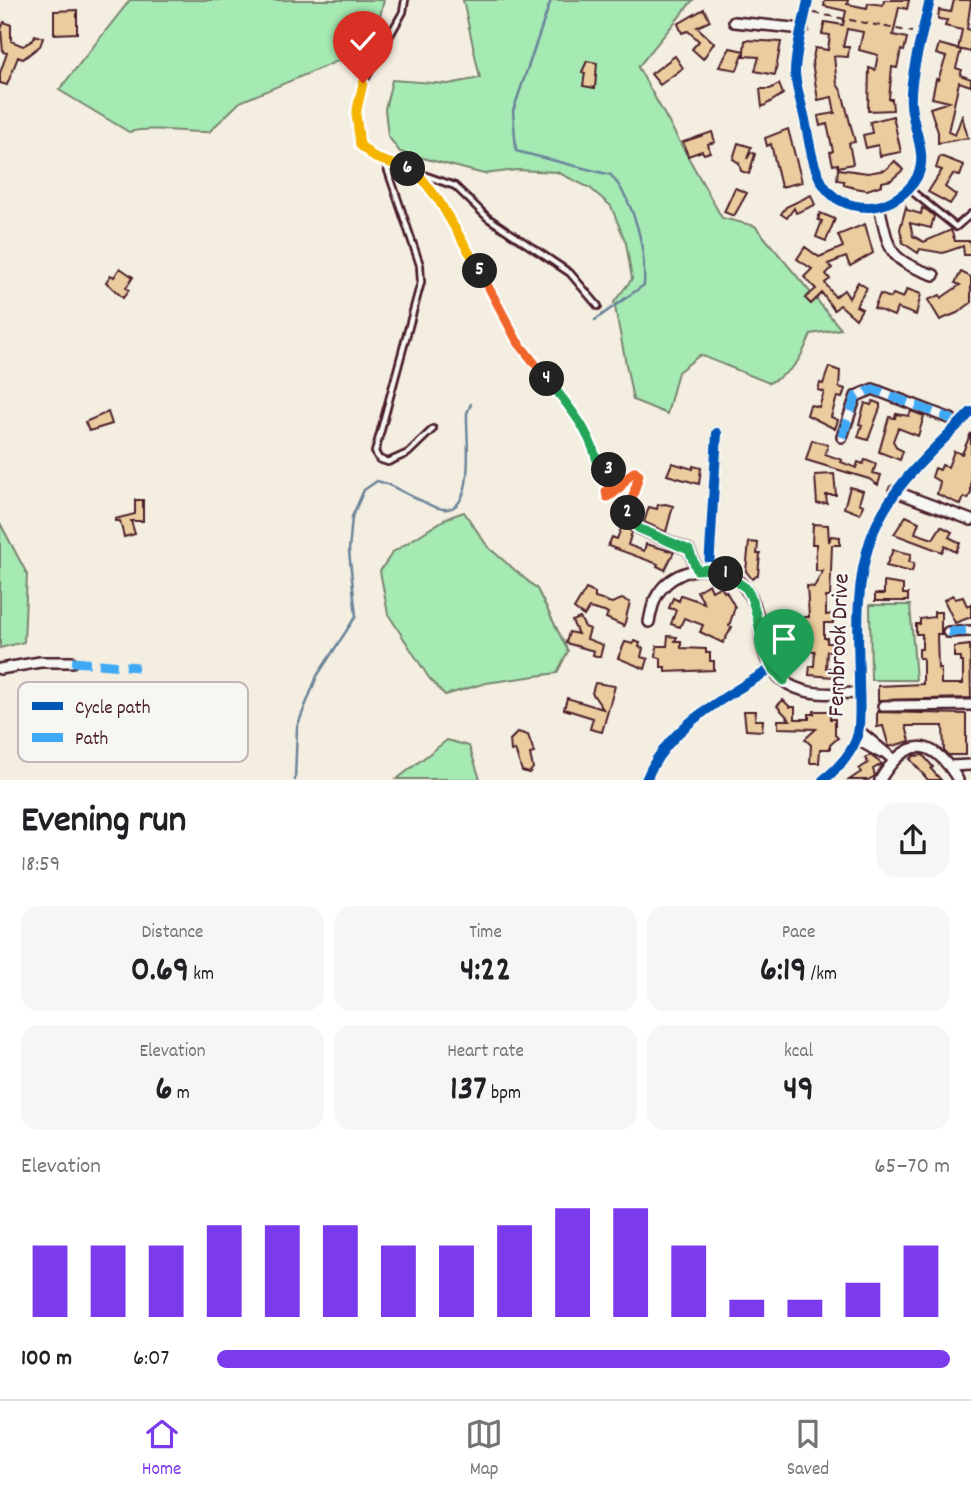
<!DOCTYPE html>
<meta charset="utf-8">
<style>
body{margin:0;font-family:Dekko,sans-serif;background:#f6f6f6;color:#202124;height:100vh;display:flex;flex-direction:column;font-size:26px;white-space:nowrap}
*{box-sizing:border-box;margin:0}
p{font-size:23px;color:#757577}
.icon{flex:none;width:38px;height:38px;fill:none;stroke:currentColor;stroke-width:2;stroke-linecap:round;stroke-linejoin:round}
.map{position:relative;height:780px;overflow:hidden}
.sheet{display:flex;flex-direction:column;background:#fff;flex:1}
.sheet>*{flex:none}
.pin{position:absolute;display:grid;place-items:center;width:60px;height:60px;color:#fff;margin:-72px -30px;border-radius:50% 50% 50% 0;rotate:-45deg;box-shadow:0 0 7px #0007}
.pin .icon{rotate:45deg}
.km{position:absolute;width:35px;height:35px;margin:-18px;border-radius:50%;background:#222;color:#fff;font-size:19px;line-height:35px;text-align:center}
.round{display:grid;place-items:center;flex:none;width:74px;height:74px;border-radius:21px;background:#f6f6f6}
.overview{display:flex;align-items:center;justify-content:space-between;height:119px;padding:0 21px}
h1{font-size:38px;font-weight:800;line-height:52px}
.figures{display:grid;grid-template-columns:repeat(3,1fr);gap:10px;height:119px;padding:7px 21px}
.figures div{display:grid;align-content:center;border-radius:18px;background:#f6f6f6;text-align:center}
.figures b{font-size:35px;font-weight:800}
.figures small{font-size:19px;font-weight:400}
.figures p{font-size:19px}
.chart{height:196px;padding:14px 21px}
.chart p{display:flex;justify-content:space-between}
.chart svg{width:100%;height:126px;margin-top:7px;stroke:#7c3aed;stroke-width:6}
ul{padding:0 21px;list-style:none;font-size:23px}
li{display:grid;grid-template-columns:112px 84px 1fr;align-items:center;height:52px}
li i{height:18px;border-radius:9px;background:#7c3aed}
.dock{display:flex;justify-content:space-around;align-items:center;height:98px;border-top:2px solid #e0e0e0;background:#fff;font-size:19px;color:#757577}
.dock a{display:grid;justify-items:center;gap:4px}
.dock .active{color:#7c3aed}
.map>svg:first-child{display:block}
.green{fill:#a5e9b3;stroke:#78846f;stroke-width:2}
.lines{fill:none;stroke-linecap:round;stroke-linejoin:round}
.stream{stroke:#6b8499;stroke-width:2.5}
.building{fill:#ebcc9e;stroke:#4a1f2b;stroke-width:2}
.lane-casing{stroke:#4a1f2b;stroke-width:10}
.street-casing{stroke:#4a1f2b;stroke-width:14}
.path{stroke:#4a1f2b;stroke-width:2;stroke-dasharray:7 5;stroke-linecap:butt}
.lane{stroke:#f6f6f2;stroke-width:4.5}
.street{stroke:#f6f6f2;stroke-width:9}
.quiet{stroke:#3fa9f5;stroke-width:9;stroke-dasharray:18 9;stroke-linecap:butt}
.cycleway-casing{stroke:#f6f6f2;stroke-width:15}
.cycleway{stroke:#0057b8;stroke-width:10}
.split-1-casing{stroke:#fff;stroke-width:14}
.split-2-casing{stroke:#fff;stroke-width:14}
.split-3-casing{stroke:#fff;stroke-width:14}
.split-4-casing{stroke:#fff;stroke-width:14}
.split-5-casing{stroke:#fff;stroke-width:14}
.split-6-casing{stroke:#fff;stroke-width:14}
.split-7-casing{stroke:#fff;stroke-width:14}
.split-1{stroke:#22a559;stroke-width:9}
.split-2{stroke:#22a559;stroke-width:9}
.split-3{stroke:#f0652b;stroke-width:9}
.split-4{stroke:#22a559;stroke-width:9}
.split-5{stroke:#f0652b;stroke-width:9}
.split-6{stroke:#f5b400;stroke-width:9}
.split-7{stroke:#f5b400;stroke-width:9}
.labels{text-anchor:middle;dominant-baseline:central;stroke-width:5;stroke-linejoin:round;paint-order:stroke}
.street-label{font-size:24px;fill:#4a1f2b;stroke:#f6f6f2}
.key{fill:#f6f6f2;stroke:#c2b6b6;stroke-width:2}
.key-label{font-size:19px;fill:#4a1f2b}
</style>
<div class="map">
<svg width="971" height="780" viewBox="0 0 971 780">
<rect width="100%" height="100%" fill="#f4eee1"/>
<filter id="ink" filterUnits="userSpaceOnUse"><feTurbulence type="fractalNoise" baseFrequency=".0143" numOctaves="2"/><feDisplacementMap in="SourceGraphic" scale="14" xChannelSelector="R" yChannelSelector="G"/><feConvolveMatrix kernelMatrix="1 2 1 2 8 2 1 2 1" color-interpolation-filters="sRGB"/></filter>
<g filter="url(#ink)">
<!-- green -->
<path class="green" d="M130,0H384L379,20L345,58L240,102L209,132C182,133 154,126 129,132L59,90Z
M463,0H693L638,67L722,218L755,226L841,329L811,334C800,360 796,370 769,383L700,355L678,372L667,414L633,400L614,302L632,279L626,243L611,206L590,188L557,172L517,170L484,174L400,152L388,136L385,109L392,80L448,84L480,78Z
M464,512L488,547L537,589L568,651L557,673L486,683L445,695L429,678L388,614L380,571L393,552L447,518Z
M0,523L27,574L24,642L0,648Z
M870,605H910L916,680H871Z
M447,740L469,746L480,779H397Z"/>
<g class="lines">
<!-- stream -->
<path class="stream" d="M551,0L513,111L516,151L611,175C635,203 646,248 644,285L595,320
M295,780L297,727L317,676L356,616L349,551L352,517L364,490L377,481C394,485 406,495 422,501C429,505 440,510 448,509C476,505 466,435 467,413L471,404"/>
</g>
<!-- building -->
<path class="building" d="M825,0H848L847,4L867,8L868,3L883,5L884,0H909L907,9L899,7L893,35L907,38L904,51L901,50L897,68L892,67L889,99H892L893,110L868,111L869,68L875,70L878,55L859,50L863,32L847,29L843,47H849L848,57L834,56L837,84L842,92L855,142L849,143L853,164L838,167V164L833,165L830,152L833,151L827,124L820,126L818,116L835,113L832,97L818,100L812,62L815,48L828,50L830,35L822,34L825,22L843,25L846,11L824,6Z
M954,0H971L967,29L971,30V52L958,49L962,30L945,26L947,20L938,19L939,10L951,12Z
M704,9L710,21L697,27L714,43L703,59L692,49L699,41L688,31L682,33L678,24Z
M77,10V33L54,34V11Z
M4,22L11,25V41L23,46L33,40L35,35L43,38L40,46L23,59L18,57L7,85L0,83V73L7,53L3,52L1,29Z
M745,40L781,42L775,75L755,71L759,57L744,56V51L737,70L719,67L730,48L744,51Z
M939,44L961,50L956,68L962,70L960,75L971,79V86L959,82L948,132L955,135L962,116L968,138L938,143V132L930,108L949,102L932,98L936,79L938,80L946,57L936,54Z
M675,56L683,68L660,85L651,74Z
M587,61L597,63L595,88L583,86L585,73L582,72Z
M779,84L783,94L762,107L760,89H770Z
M893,116L901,152L880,156L878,145L866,148L863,135L872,133L870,122Z
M788,129L802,182L781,187L771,144L767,146L765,138Z
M712,132L715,142L708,144L710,152L704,154L702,151L688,156L683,142Z
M738,143L751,147L747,159L751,152L755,154L749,174L741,171L739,163L733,159Z
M940,156L964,165L960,176L953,174L945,187L956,195L950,204L928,192L942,170L936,168Z
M895,161L903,170L891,180L882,182V185L867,190L855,188L844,185V181L837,180L838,169L868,173L885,170Z
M735,188L747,193L734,216L724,212Z
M811,195L815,205L796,213L794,208L787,218L781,214L786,207Z
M906,207L907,210L921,214L922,208L927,210L934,216L931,228L910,223L913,236L924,242L951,230L955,241H971V255H964L963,246L943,253L920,249L918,253L903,243L900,229Z
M820,213L835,219L826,241L816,237L822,221L818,220Z
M865,224L873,253L850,266L846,257L828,264L832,268L826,274L830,279L825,283L835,297L844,290L849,298L858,282L867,288L856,306L862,309L856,319L840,305L834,310L822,293L811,304L805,298L816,289L804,277L812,269L797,259L805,247L819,257L843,247L838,235Z
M120,268L133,277L126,288L129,290L123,298L106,282L111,275L114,277Z
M961,272L971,277V303L957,313L940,320L928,300L940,295L941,298L960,285L955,283Z
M907,289L921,294L916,315L897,308L894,316L874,308L880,294L891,298L893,294L903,298Z
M829,367L840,371L839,387L845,389L842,398L837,397L831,417L838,420L835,429L807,415L810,405L819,407L824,392L818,390L820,383L823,384Z
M873,401L880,404V408L868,440L858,437L862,425L859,424L865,403L871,405Z
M911,411L924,416L918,436L898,428L893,441L897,448L903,451L900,460L879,452L889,417L895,418L896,414L909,416Z
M108,412L112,424L89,431L85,422Z
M971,433V493L968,499L964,497L961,505L937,494L940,482L932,477L935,468L940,470L942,465L948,467L954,451L962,454Z
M812,440L828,445L825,454L842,460L841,462L856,468L858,462L863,464L865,460L876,464L873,473L881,475L878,485L869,479L806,460Z
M672,463L693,469V466L701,468L699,484L667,475Z
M834,474L836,495H826L827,503L817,504L815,475Z
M850,487L863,491L859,503L863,505L860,514L844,508Z
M135,500H143V521H131L135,534L124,537L120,521H115V519L135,514Z
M665,504L673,506L666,532L644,522L649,507L657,509L658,505Z
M906,516L919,522L915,533L933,539L941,526L952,532L949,537L960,543L956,552L945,546L942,552L894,534Z
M813,524L828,525L829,542L831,536L840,537V545H832L830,597H826V615L833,614V623H824V638H827V643H834V651H827L826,668H834L833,677L809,675L810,666H814L815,651H792L793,660H783V652L780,653V630L790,629L791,642H807L808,624H804V617H809L807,586L814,587L823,571H816V544H812Z
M622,526L632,532L628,545L644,551L646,544L674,552L665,570L657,566L658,564L608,546L612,537L617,539Z
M749,542L758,543L757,554H760L758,575L752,579L746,571Z
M893,550L911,554L909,562L914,563L912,572L886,566Z
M884,582L903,585V594H908V601H875V594H884Z
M709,584L712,591L721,586L724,592L726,591L735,607L729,626L732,627L723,643L700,632L703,625L684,618L680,627L671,624L676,610L669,608L673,598L679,601L681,595L704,603L697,591Z
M586,589L595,593V598L612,603L622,599L630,602L624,626L606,618L608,613L589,608L584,616L574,609Z
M953,595L955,599L963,597L967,606L971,604V617L955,623L944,600Z
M934,612H941V634H937L938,669H941V684H963V662H961V657H954V647L970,645L971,698L878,700V686L923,684V658H919V649H922V634H916V624H920V619L934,617Z
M580,618L585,627L590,629L587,639L603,645L600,657L593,655L594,651L566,643L569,632L578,634L572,621Z
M668,636L677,637L675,641H681V648L706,649V653H710V661H714V670L665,672V667H661V658L656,657L657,646H667Z
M634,641L640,643L639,647L643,648L641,657L648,659L645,669L618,658L625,642L633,644Z
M595,683L615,686L602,732L590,729L593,718L564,709L567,698L603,709L592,693Z
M783,700L790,707H795V719H809V714H814V711H830V719H835V735L838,738L830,745V749H820L819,763H810L811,745L805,739L816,729L778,728V720H790L777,706Z
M744,711H756L755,720H763L762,731L746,730Z
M877,712L966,714V755H948L944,751L943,726H906L910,741L889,747L883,726L877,727Z
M518,732L528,735L532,746L534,753L530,754L533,768L529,773L522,771L515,750L511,751L510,740Z
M870,755L882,764L873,769L875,776L868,780H849L861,772L859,769L868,763L865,758Z
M923,755L933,767L931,769L941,780H928L910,759L914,756Z"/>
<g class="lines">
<defs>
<path id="lane" d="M405,0L403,12L363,83L356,114L360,145L375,158L455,186L488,218L570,273L598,306
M385,162L420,265L421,282L375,452L379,459L388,462L408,453L433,429
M909,189L956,227L971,214"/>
<path id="street" d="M808,0C804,23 795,50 795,73C796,88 802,105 805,120C813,161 816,208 870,207C888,206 908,194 917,177C929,155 912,127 911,104C909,77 924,28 930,0
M734,22L803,29
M879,206C890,252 887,259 934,275
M842,437L856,396L873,389L951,419L958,425
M894,491L971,520
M638,528L689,550L697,570
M709,569L717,433
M649,622C651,611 653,601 659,592C680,563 727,561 747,591C767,618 753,656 781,679C804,698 832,693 859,693
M948,632L971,631
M0,669L40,662H72
M883,706L971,705
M858,730L894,760
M856,739L879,752
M950,766L971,765
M646,780C667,727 725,697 771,669
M823,780C838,769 854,751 858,733C861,717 859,696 859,679C858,632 855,587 870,541C889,486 932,452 971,412
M880,780C906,737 932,736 958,780"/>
</defs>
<!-- lane casing -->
<use href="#lane" class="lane-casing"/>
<!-- street casing -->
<use href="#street" class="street-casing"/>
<!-- path -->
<path class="path" d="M814,13L912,32
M427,184L472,256L517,340L588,431L597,458L601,478L605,477L612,465L615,468V478L606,491L607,497C624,490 622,479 635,471L639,475L627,518L632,523"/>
<!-- lane -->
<use href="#lane" class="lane"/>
<!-- street -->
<use href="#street" class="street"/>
<!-- quiet -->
<path class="quiet" d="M842,437L856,396L873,389L951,419L958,425
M638,528L689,550L697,570
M948,632L971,631
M72,662L138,667"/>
<defs>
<path id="cycleway" d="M808,0C804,23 795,50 795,73C796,88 802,105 805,120C813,161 816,208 870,207C888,206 908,194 917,177C929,155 912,127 911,104C909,77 924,28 930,0
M709,569L717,433
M646,780C667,727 725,697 771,669
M823,780C838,769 854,751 858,733C861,717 859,696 859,679C858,632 855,587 870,541C889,486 932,452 971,412"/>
</defs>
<!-- cycleway casing -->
<use href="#cycleway" class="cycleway-casing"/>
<!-- cycleway -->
<use href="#cycleway" class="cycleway"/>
</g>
</g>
<g class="lines" filter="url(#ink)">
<defs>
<path id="split-1" d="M726,574L746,588L750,595C764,627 755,655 784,681"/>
<path id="split-2" d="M628,513L627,518L638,528L689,550L697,570L709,569L726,574"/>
<path id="split-3" d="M609,470L612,466L615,468V478L606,491L607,497C624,490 622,479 635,471L639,475L628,513"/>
<path id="split-4" d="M547,379C574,413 593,433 601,478L605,477L609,470"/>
<path id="split-5" d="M480,271L517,341L547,379"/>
<path id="split-6" d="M408,169L418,173L439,201L480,271"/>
<path id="split-7" d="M363,83L356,114L360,145L375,158L408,169"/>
</defs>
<!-- split-1 casing -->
<use href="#split-1" class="split-1-casing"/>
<!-- split-2 casing -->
<use href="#split-2" class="split-2-casing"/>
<!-- split-3 casing -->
<use href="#split-3" class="split-3-casing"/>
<!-- split-4 casing -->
<use href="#split-4" class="split-4-casing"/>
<!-- split-5 casing -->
<use href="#split-5" class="split-5-casing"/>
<!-- split-6 casing -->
<use href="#split-6" class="split-6-casing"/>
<!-- split-7 casing -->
<use href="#split-7" class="split-7-casing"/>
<!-- split-1 -->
<use href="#split-1" class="split-1"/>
<!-- split-2 -->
<use href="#split-2" class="split-2"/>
<!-- split-3 -->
<use href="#split-3" class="split-3"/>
<!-- split-4 -->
<use href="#split-4" class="split-4"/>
<!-- split-5 -->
<use href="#split-5" class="split-5"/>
<!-- split-6 -->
<use href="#split-6" class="split-6"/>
<!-- split-7 -->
<use href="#split-7" class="split-7"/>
</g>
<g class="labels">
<!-- street labels -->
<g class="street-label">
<text transform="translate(840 645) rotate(-88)">Fernbrook Drive</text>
</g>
</g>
<!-- legend -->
<rect x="18" y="682" width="230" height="80" rx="10" class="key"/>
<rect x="32" y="702" width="31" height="8" fill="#0057b8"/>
<rect x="32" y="733" width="31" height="9" fill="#3fa9f5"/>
<g class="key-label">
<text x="75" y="713">Cycle path</text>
<text x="75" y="744">Path</text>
</g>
</svg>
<div class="pin" style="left:784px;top:681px;background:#1e9e55"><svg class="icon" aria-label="arrive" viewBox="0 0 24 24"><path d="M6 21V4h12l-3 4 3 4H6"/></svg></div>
<div class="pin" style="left:363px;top:83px;background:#d93025"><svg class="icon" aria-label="check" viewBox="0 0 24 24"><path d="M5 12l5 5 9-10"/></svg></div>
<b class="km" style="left:726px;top:574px">1</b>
<b class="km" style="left:628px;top:513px">2</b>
<b class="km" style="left:609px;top:470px">3</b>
<b class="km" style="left:547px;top:379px">4</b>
<b class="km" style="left:480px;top:271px">5</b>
<b class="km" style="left:408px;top:169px">6</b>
</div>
<section class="sheet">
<div class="overview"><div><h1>Evening run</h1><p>18:59</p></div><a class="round"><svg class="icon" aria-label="share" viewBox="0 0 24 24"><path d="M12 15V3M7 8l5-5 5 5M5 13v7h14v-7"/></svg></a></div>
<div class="figures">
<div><p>Distance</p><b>0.69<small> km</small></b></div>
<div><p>Time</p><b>4:22</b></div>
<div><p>Pace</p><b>6:19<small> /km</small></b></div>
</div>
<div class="figures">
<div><p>Elevation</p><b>6<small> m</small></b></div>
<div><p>Heart rate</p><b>137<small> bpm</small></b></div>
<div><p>kcal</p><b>49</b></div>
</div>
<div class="chart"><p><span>Elevation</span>65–70 m</p>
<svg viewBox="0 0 160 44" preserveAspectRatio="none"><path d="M5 44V19M15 44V19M25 44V19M35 44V12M45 44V12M55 44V12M65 44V19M75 44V19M85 44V12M95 44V6M105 44V6M115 44V19M125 44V38M135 44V38M145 44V32M155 44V19"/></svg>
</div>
<ul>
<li><b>100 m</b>6:07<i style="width:100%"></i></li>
</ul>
</section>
<nav class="dock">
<a class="active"><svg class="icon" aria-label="home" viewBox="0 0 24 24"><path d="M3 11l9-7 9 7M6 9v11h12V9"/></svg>Home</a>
<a><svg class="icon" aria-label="map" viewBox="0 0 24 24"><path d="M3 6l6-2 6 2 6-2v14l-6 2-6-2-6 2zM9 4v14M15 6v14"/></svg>Map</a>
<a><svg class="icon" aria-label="saved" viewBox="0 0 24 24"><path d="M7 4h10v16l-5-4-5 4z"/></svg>Saved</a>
</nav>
